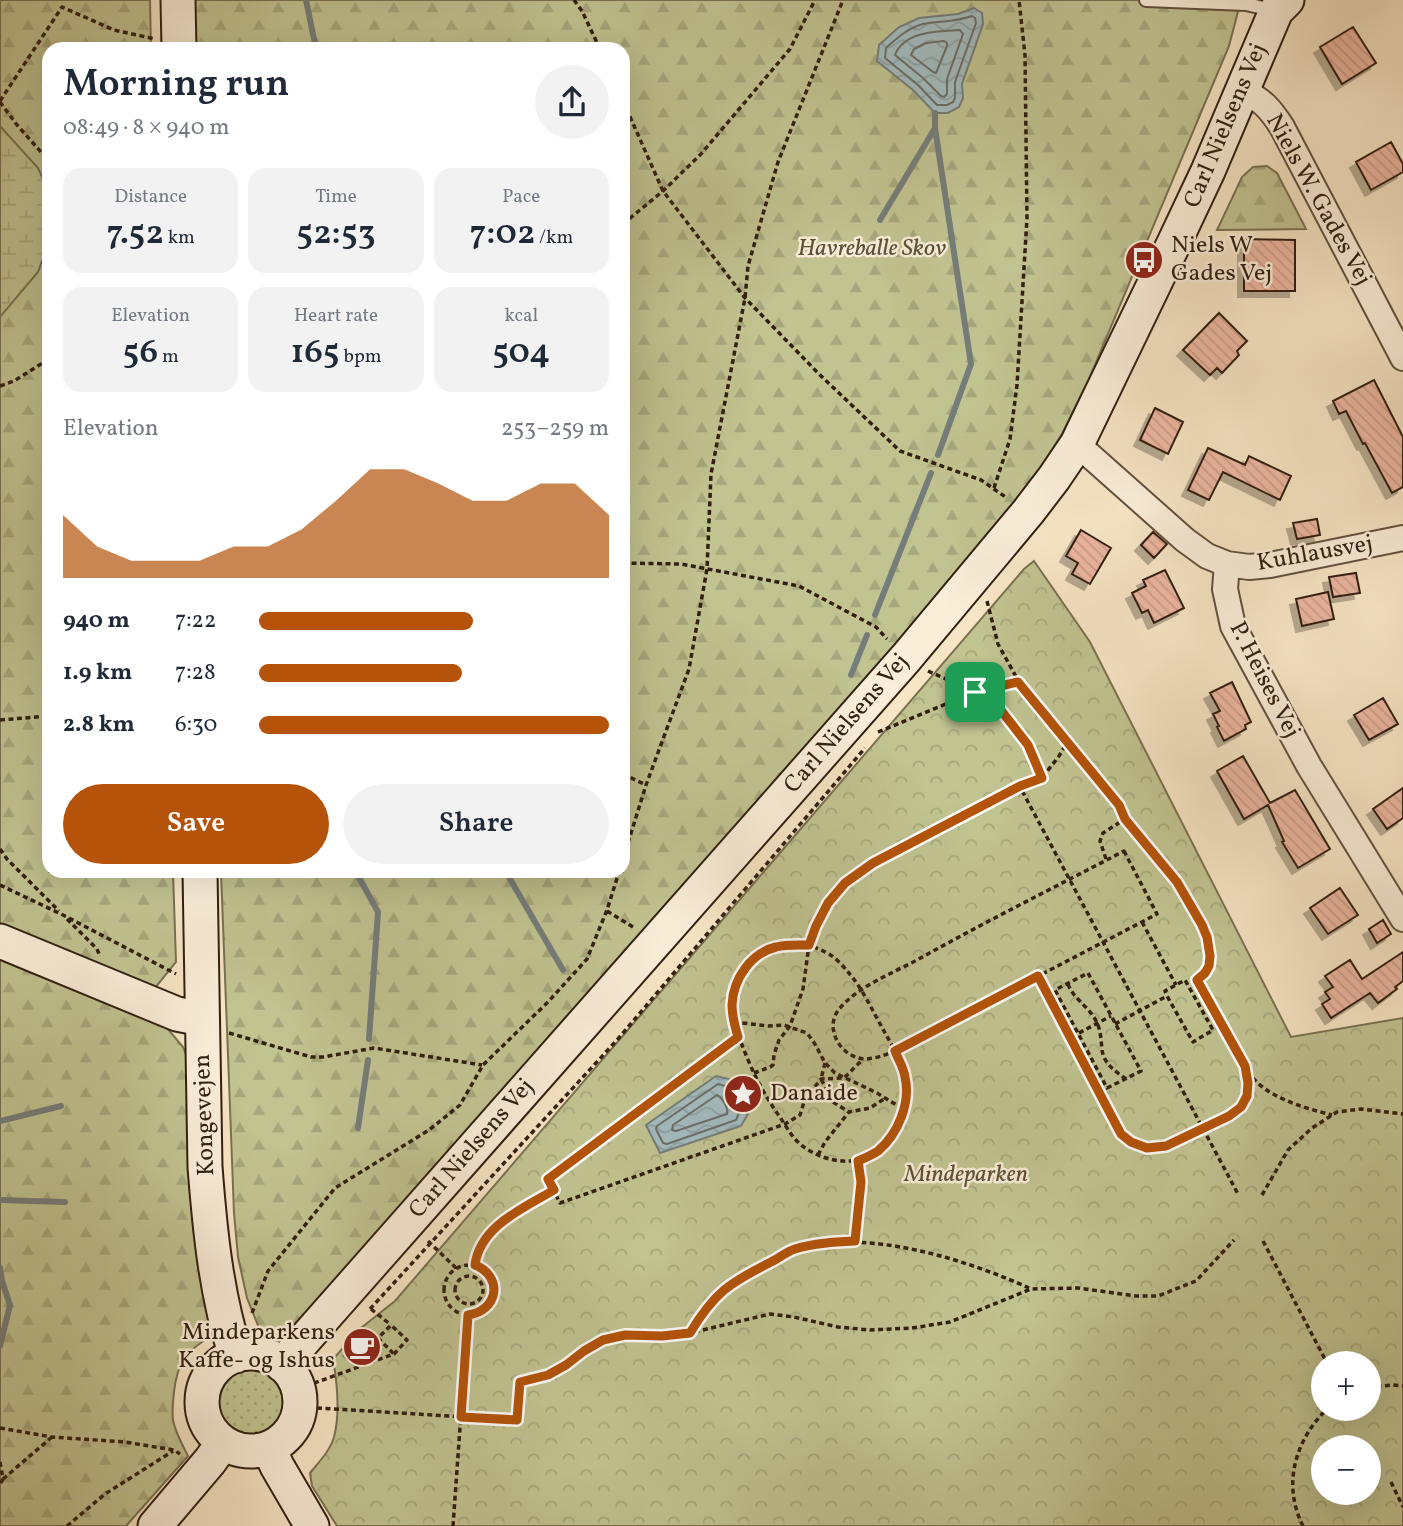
<!DOCTYPE html>
<meta charset="utf-8">
<style>
body{margin:0;font-family:Vollkorn,serif;background:#f2f2f3;color:#1f2937;height:100vh;display:flex;flex-direction:column;font-size:26px;white-space:nowrap}
*{box-sizing:border-box;margin:0}
p{font-size:23px;color:#747a83}
.icon{flex:none;width:38px;height:38px;fill:none;stroke:currentColor;stroke-width:2;stroke-linecap:round;stroke-linejoin:round}
.map{position:relative;flex:1;overflow:hidden}
.sheet{position:absolute;left:42px;top:42px;width:588px;height:836px;display:flex;flex-direction:column;background:#fff;border-radius:21px;box-shadow:0 7px 28px #0002}
.sheet>*{flex:none}
.buttons{position:absolute;left:1311px;top:1351px;display:grid;gap:14px}
.buttons a{display:grid;place-items:center;width:70px;height:70px;border-radius:50%;background:#fff;box-shadow:0 7px 28px #0002;font-size:35px}
.pin{position:absolute;display:grid;place-items:center;width:60px;height:60px;color:#fff;margin:-30px;border-radius:14px;box-shadow:0 4px 10px #0006}
.round{display:grid;place-items:center;flex:none;width:74px;height:74px;border-radius:37px;background:#f2f2f3}
.summary{display:flex;align-items:center;justify-content:space-between;height:119px;padding:0 21px}
h1{font-size:38px;font-weight:600;line-height:52px}
.figures{display:grid;grid-template-columns:repeat(3,1fr);gap:10px;height:119px;padding:7px 21px}
.figures div{display:grid;align-content:center;border-radius:18px;background:#f2f2f3;text-align:center}
.figures b{font-size:35px;font-weight:600}
.figures small{font-size:19px;font-weight:400}
.figures p{font-size:19px}
.chart{height:196px;padding:14px 21px}
.chart p{display:flex;justify-content:space-between}
.chart svg{width:100%;height:126px;margin-top:7px;fill:#b45309;opacity:.7}
.cta{display:flex;gap:14px;margin-top:auto;padding:14px 21px}
.cta a{flex:1;height:80px;border-radius:42px;background:#b45309;color:#fff;font-size:28px;font-weight:600;line-height:80px;text-align:center}
.cta a+a{background:#f2f2f3;color:#1f2937}
ul{padding:0 21px;list-style:none;font-size:23px}
li{display:grid;grid-template-columns:112px 84px 1fr;align-items:center;height:52px}
li i{height:18px;border-radius:9px;background:#b45309}
.map>svg:first-child{display:block}
.grass{fill:url(#grass-dots);stroke:#797151;stroke-width:2}
.forest{fill:url(#forest-firs);stroke:#797151;stroke-width:2}
.wetland{fill:url(#wetland-marsh);stroke:#797151;stroke-width:2}
.park{fill:url(#park-crowns);stroke:#797151;stroke-width:2;fill-rule:evenodd}
.water{fill:url(#water-waves);stroke:#757d7a;stroke-width:2}
.lines{fill:none;stroke-linecap:round;stroke-linejoin:round}
.shore{stroke:#6a6e68;stroke-width:2}
.stream{stroke:#757d7a;stroke-width:6}
.building{fill:url(#building-back-hatch);stroke:#311f11;stroke-width:2;filter:url(#shadow)}
.lane-casing{stroke:#62503e;stroke-width:16}
.street-casing{stroke:#62503e;stroke-width:28}
.secondary-casing{stroke:#311f11;stroke-width:37}
.path{stroke:#311f11;stroke-width:3.5;stroke-dasharray:5 3.5;stroke-linecap:butt}
.lane{stroke:#faeed9;stroke-width:12}
.street{stroke:#faeed9;stroke-width:24}
.secondary{stroke:#faeed9;stroke-width:33}
.route-casing{stroke:#fff;stroke-width:14}
.route{stroke:#b45309;stroke-width:9}
.labels{text-anchor:middle;dominant-baseline:central;stroke-width:5;stroke-linejoin:round;paint-order:stroke}
.street-label{font-size:24px;fill:#311f11;stroke:#faeed9}
.poi-label{font-size:24px;fill:#311f11;stroke:#faeed9;text-anchor:start}
.park-label{font-size:24px;font-style:italic;fill:#5c5037;stroke:#faeed9}
</style>
<div class="map">
<svg width="1403" height="1526" viewBox="0 0 1403 1526">
<defs>
<pattern id="grass-dots" width="8" height="8" patternUnits="userSpaceOnUse" patternTransform="scale(1.75)"><rect width="8" height="8" fill="#c1c391"/><path d="M2 2h.1M6 6h.1" fill="none" stroke="#a6a77c" stroke-width="1.8" stroke-linecap="round"/></pattern>
<pattern id="forest-firs" width="22" height="20" patternUnits="userSpaceOnUse" patternTransform="scale(1.75)"><rect width="22" height="20" fill="#c1c391"/><path d="M5 1l3.5 6h-7zM16 11l3.5 6h-7z" fill="#a6a77c"/></pattern>
<pattern id="wetland-marsh" width="20" height="14" patternUnits="userSpaceOnUse" patternTransform="scale(1.75)"><rect width="20" height="14" fill="#c1c391"/><path d="M1 5h8M5 5V1M11 12h8M15 12V8" fill="none" stroke="#a6a77c"/></pattern>
<pattern id="park-crowns" width="20" height="18" patternUnits="userSpaceOnUse" patternTransform="scale(1.75)"><rect width="20" height="18" fill="#c1c391"/><path d="M2 6a3 3 0 1 1 6 0M12 15a3 3 0 1 1 6 0" fill="none" stroke="#a6a77c"/></pattern>
<pattern id="water-waves" width="16" height="10" patternUnits="userSpaceOnUse" patternTransform="scale(1.75)"><rect width="16" height="10" fill="#a3bcc0"/><path d="M0 5q4-4 8 0t8 0" fill="none" stroke="#8da1a4"/></pattern>
<pattern id="building-back-hatch" width="6" height="6" patternUnits="userSpaceOnUse" patternTransform="scale(1.75)"><rect width="6" height="6" fill="#ecb6a0"/><path d="M-1 5l2 2M0 0l6 6M5-1l2 2" fill="none" stroke="#cb9c89"/></pattern>
<filter id="shadow"><feDropShadow dx="-6" dy="6" stdDeviation="0" flood-color="#0004"/></filter>
</defs>
<rect width="100%" height="100%" fill="#f7e5c5"/>
<filter id="stains"><feTurbulence type="fractalNoise" baseFrequency=".00286" numOctaves="4"/><feColorMatrix values="0 0 0 0 .2 0 0 0 0 .09 0 0 0 0 .02 0 0 0 .5 -.17"/></filter>
<radialGradient id="worn" r=".72"><stop offset=".6" stop-color="#630" stop-opacity="0"/><stop offset="1" stop-color="#630" stop-opacity=".3"/></radialGradient>
<!-- grass -->
<path class="grass" d="M216 1403a35 35 0 1 1 70 0a35 35 0 1 1-70 0Z"/>
<!-- forest -->
<path class="forest" d="M0,0H150L151,49H49V872H173L176,962L155,988L0,926Z
M188,0H1241L1229,46L1089,379L1062,434L1033,479L941,596L288,1338L259,1328L247,1298L238,1257L234,1213L221,872H623V49H189Z
M1267,166L1277,173L1306,229L1217,230L1242,177L1253,167Z
M0,952L162,1022L183,1047L187,1057L192,1215L198,1267L213,1335C187,1350 177,1362 174,1392C173,1400 172,1411 173,1420C175,1432 182,1444 188,1456L126,1526H0Z"/>
<!-- wetland -->
<path class="wetland" d="M0,126L38,168L49,192V242L38,272L0,317Z"/>
<!-- park -->
<path class="park" d="M1034,561L1090,642L1291,1037L1403,1018V1526H337L312,1486L310,1473C319,1462 330,1451 334,1437C340,1414 337,1382 333,1359L361,1328L395,1301L1024,569ZM1323,1363H1368V1409H1323ZM1323,1447H1368V1493H1323Z"/>
<!-- water -->
<path class="water" d="M974,8L982,13L983,24L962,84L963,98L959,107L948,113H935L913,90L877,61L879,45L899,27L919,18L958,14Z
M716,1076L729,1079L748,1114L741,1126L660,1153L646,1125Z"/>
<g class="lines">
<!-- shore -->
<path class="shore" d="M972,16L975,18L976,23L955,82V98L953,102L947,105H937L918,85L885,58L886,48C897,38 908,28 923,24C940,21 956,22 972,16Z
M960,30L963,34L947,79V94L944,97L941,96L923,78L895,55C904,31 938,31 960,30Z
M944,41L947,43V46L936,73L933,72L911,55L914,49L926,43Z
M718,1084L725,1086L739,1113L736,1120L667,1144L663,1143L656,1129L657,1126Z
M717,1095C722,1097 729,1109 727,1114L676,1131L672,1130L673,1125Z"/>
<!-- stream -->
<path class="stream" d="M306,0L316,49
M935,113V128L971,364L938,455
M880,220L935,128
M875,615L931,473
M851,675L867,635
M356,872L378,912L369,1039
M506,872L563,970
M0,1121L61,1106
M358,1128L368,1060
M0,1200L65,1202
M0,1268L2,1281L10,1305L0,1346"/>
</g>
<!-- building -->
<path class="building" d="M1353,27L1376,63L1342,84L1320,47Z
M1391,142L1403,164V172L1371,190L1356,162Z
M1244,239L1295,240V291H1244Z
M1219,313L1247,341L1237,351L1239,355L1222,373L1217,368L1210,375L1183,350Z
M1374,380L1403,437V487L1392,493L1365,443L1363,444L1346,411L1339,414L1333,401Z
M1155,408L1183,422L1168,454L1140,440Z
M1208,448L1245,465L1249,456L1291,476L1280,500L1223,472L1209,500L1188,490Z
M1317,519L1320,535L1297,539L1293,523Z
M1081,530L1111,548L1090,584L1072,574L1078,563L1066,556Z
M1153,532L1167,544L1154,558L1141,545Z
M1165,570L1184,608L1154,623L1148,610L1142,613L1132,593L1146,586L1143,580Z
M1356,573L1360,593L1333,597L1329,577Z
M1328,592L1334,619L1302,626L1296,599Z
M1232,682L1251,722L1245,725L1246,729L1224,741L1217,727L1219,726L1213,714L1220,711L1210,693Z
M1383,698L1398,724L1369,740L1354,715Z
M1243,756L1270,803L1295,790L1330,849L1298,868L1282,842L1284,841L1268,805L1244,819L1217,771Z
M1403,788V818L1387,829L1373,809Z
M1340,888L1358,915L1328,934L1310,908Z
M1383,920L1391,934L1377,943L1369,929Z
M1403,952V981L1395,987L1397,989L1378,1003L1370,993L1331,1018L1322,1004L1330,999L1325,992L1333,987L1325,976L1350,960L1362,979Z
M361,1336L373,1346L361,1360L349,1350Z"/>
<g class="lines">
<defs>
<path id="lane" d="M1146,0L1246,4L1276,11"/>
<path id="street" d="M1242,90C1263,101 1269,107 1282,127L1403,358
M1077,444L1185,540L1207,556L1227,564L1225,589L1233,626L1309,766L1403,919
M1227,564L1249,567L1270,565L1403,538"/>
<path id="secondary" d="M178,0L179,49
M200,872L205,1167C210,1231 216,1294 236,1356
M0,941L177,1014L202,1019
M202 1402a49 49 0 1 1 98 0a49 49 0 1 1-98 0Z
M282,1365L906,658L1028,512L1054,478L1077,444L1175,241L1208,171L1276,11L1287,0
M269,1448L277,1466L312,1526
M155,1526L210,1461L223,1443"/>
</defs>
<!-- lane casing -->
<use href="#lane" class="lane-casing"/>
<!-- street casing -->
<use href="#street" class="street-casing"/>
<!-- secondary casing -->
<use href="#secondary" class="secondary-casing"/>
<!-- path -->
<path class="path" d="M574,0L582,11L600,49
M0,101L62,7L114,30L155,39
M623,101L663,191L745,298L819,374L900,451L981,480L1007,498
M0,102L17,125L49,161
M623,224L663,191L701,154L790,49L815,0
M0,386L14,381L49,359
M994,488L1010,439L1017,385L1027,218L1025,55L1019,0
M623,563L681,564L799,586L876,627L887,639
M987,601L998,644L1019,682L1068,741L1059,756L1042,778L1020,787
M928,671L975,692L996,704L1028,745L1042,778
M0,720L49,716
M878,732L975,692L1019,682
M623,774L646,785
M0,849L7,859L59,911
M1124,851L1157,914L895,1051C885,1055 875,1059 864,1059C840,1057 823,1027 840,1008C859,986 891,974 917,960C985,922 1055,887 1124,851Z
M623,859L646,785L689,669L707,569L711,474L745,298L748,266L778,162L843,0
M1106,859L1100,841L1103,833L1125,819
M0,885L63,915L176,974
M607,911L633,927
M67,919L97,949L99,954
M1142,922L1176,985
M788,945C805,945 813,945 829,954C836,958 843,966 848,972C863,989 873,1012 884,1031C892,1046 904,1063 906,1080C909,1106 898,1134 877,1151C855,1169 819,1161 799,1143C790,1135 784,1122 777,1113C765,1095 757,1081 749,1062C736,1031 725,1007 741,975C751,956 768,948 788,945Z
M1088,973L1141,1071L1107,1088L1055,990Z
M1039,976L1112,1117L1121,1134L1131,1142L1147,1148L1166,1146L1222,1120L1241,1107L1247,1096L1248,1083L1245,1066L1197,980L1205,973L1209,966L1210,956L1207,937L1199,917L1177,882L1125,819L1120,805L1068,741
M1068,984C1073,999 1091,1008 1097,1023C1101,1031 1101,1041 1102,1050C1104,1064 1115,1071 1126,1079
M734,1022L768,1026L784,1025L807,1033L815,1044L825,1063L835,1073L877,1093L903,1109
M1115,1024L1167,996L1193,1042L1213,1030L1185,980L1165,991L1167,996
M229,1033L311,1057H323L374,1048L482,1065
M1079,1033L1111,1016
M738,1037L548,1179L560,1203L785,1124L800,1115L805,1099L821,1079L844,1078L863,1059
M825,1063L821,1079L833,1102L849,1112L870,1108L884,1099
M1248,1071C1263,1097 1305,1108 1332,1115
M754,1073L770,1067L773,1065L774,1055L779,1040L790,1026L803,989L809,945L816,926L828,903L845,883L873,863L1020,787L1238,1194
M818,1155L825,1142L849,1112
M1262,1195L1288,1150L1312,1128L1337,1112L1361,1109L1403,1114
M428,1241L456,1268
M855,1241L861,1182L858,1161
M1263,1241L1327,1363
M475,1265C480,1226 524,1208 554,1190
M444 1290a25 25 0 1 1 50 0a25 25 0 1 1-50 0Z
M455 1290a14 14 0 1 1 28 0a14 14 0 1 1-28 0Z
M370,1309L617,1040L865,748
M371,1309L391,1325
M252,1313L268,1271L335,1188L429,1130L460,1105L483,1065L548,1002L587,959L607,910L619,872
M690,1333C713,1294 728,1284 768,1264C777,1259 786,1252 796,1249C866,1228 965,1259 1029,1288
M1368,1387L1393,1385L1403,1386
M298,1389L394,1354L407,1340L391,1325L378,1338L394,1354
M300,1407L517,1420L520,1382L548,1375L566,1365L584,1351L603,1341L625,1335L662,1336L690,1333L770,1314L794,1317L838,1327L870,1330L912,1328L950,1322L1031,1289L1078,1288L1136,1296H1158L1196,1281L1234,1240
M0,1428L52,1437L125,1442L174,1450L180,1454
M0,1462L3,1479L0,1484
M3,1479L52,1437
M1391,1482L1403,1507
M67,1526L105,1494L173,1451
M453,1526L468,1315
M1303,1526C1282,1485 1295,1440 1327,1409"/>
<!-- lane -->
<use href="#lane" class="lane"/>
<!-- street -->
<use href="#street" class="street"/>
<!-- secondary -->
<use href="#secondary" class="secondary"/>
</g>
<g class="lines">
<defs>
<path id="route" d="M1018,682L1119,805L1125,819L1177,882L1202,925L1207,937L1210,956L1209,966L1205,973L1197,980L1245,1066L1248,1083L1247,1096L1241,1107L1229,1116L1166,1146L1147,1148L1131,1142L1121,1134L1112,1117L1038,976L895,1051C898,1059 904,1068 905,1077C911,1103 898,1134 878,1151C872,1155 865,1158 858,1161L861,1182L855,1241C835,1242 814,1243 795,1249C786,1252 779,1258 771,1262C729,1283 714,1293 690,1333L662,1336L625,1335L603,1340L584,1351L566,1365L548,1375L520,1382L517,1420L461,1417L468,1315C498,1311 504,1277 475,1265C480,1226 524,1208 554,1190L548,1179L738,1037C735,1027 732,1016 732,1005C733,979 751,953 776,947C787,944 798,945 809,945L816,926L828,903L845,883L873,863L1020,786L1042,778L1028,745L996,704L975,692Z"/>
</defs>
<!-- route casing -->
<use href="#route" class="route-casing"/>
<!-- route -->
<use href="#route" class="route"/>
</g>
<!-- icons -->
<defs>
<symbol id="bus-disc" viewBox="-11 -11 22 22"><circle r="9.5" fill="#8f2418" stroke="#faeed9"/><path d="M-5-6H5V4H4V6H2V4H-2V6H-4V4H-5ZM-3.5-4V0h7V-4ZM-3.5 1.2v1.5H-2V1.2ZM2 1.2v1.5H3.5V1.2Z" fill="#fff"/></symbol>
<symbol id="sight-disc" viewBox="-11 -11 22 22"><circle r="9.5" fill="#8f2418" stroke="#faeed9"/><path d="M0-6L1.8-2.2L6-1.7L2.9 1.2L3.7 5.4L0 3.3L-3.7 5.4L-2.9 1.2L-6-1.7L-1.8-2.2Z" fill="#fff"/></symbol>
<symbol id="cafe-disc" viewBox="-11 -11 22 22"><circle r="9.5" fill="#8f2418" stroke="#faeed9"/><path d="M-5.5-4.5H6V0H3Q3 3.5 0 3.5H-2.5Q-5.5 3.5-5.5 0ZM3-3.2v2h1.7v-2ZM-6 4.5H4V6H-6Z" fill="#fff"/></symbol>
</defs>
<g fill-rule="evenodd">
<use href="#bus-disc" x="1122" y="238" width="44" height="44"/>
<use href="#sight-disc" x="721" y="1072" width="44" height="44"/>
<use href="#cafe-disc" x="340" y="1325" width="44" height="44"/>
</g>
<g class="labels">
<!-- street labels -->
<g class="street-label">
<text transform="translate(1226 126) rotate(-67)">Carl Nielsens Vej</text>
<text transform="translate(1318 200) rotate(61)">Niels W. Gades Vej</text>
<text transform="translate(1315 554) rotate(-10)">Kuhlausvej</text>
<text transform="translate(1264 680) rotate(63)">P. Heises Vej</text>
<text transform="translate(847 724) rotate(-49)">Carl Nielsens Vej</text>
<text transform="translate(205 1115) rotate(-92)">Kongevejen</text>
<text transform="translate(472 1149) rotate(-49)">Carl Nielsens Vej</text>
</g>
<!-- poi labels -->
<g class="poi-label">
<text x="1171" y="246">Niels W<tspan x="1171" dy="28">Gades Vej</tspan></text>
<text x="770" y="1094">Danaide</text>
<text x="335" y="1333" text-anchor="end">Mindeparkens<tspan x="335" dy="28">Kaffe- og Ishus</tspan></text>
</g>
<!-- park labels -->
<g class="park-label">
<text x="872" y="249">Havreballe Skov</text>
<text x="966" y="1175">Mindeparken</text>
</g>
</g>
<rect width="100%" height="100%" filter="url(#stains)"/>
<rect width="100%" height="100%" fill="url(#worn)"/>
</svg>
<div class="buttons">
<a>+</a>
<a>−</a>
</div>
<div class="pin" style="left:975px;top:692px;background:#1e9e55"><svg class="icon" aria-label="arrive" viewBox="0 0 24 24"><path d="M6 21V4h12l-3 4 3 4H6"/></svg></div>
<section class="sheet">
<div class="summary"><div><h1>Morning run</h1><p>08:49 · 8 × 940 m</p></div><a class="round"><svg class="icon" aria-label="share" viewBox="0 0 24 24"><path d="M12 15V3M7 8l5-5 5 5M5 13v7h14v-7"/></svg></a></div>
<div class="figures">
<div><p>Distance</p><b>7.52<small> km</small></b></div>
<div><p>Time</p><b>52:53</b></div>
<div><p>Pace</p><b>7:02<small> /km</small></b></div>
</div>
<div class="figures">
<div><p>Elevation</p><b>56<small> m</small></b></div>
<div><p>Heart rate</p><b>165<small> bpm</small></b></div>
<div><p>kcal</p><b>504</b></div>
</div>
<div class="chart"><p><span>Elevation</span>253–259 m</p>
<svg viewBox="0 0 160 44" preserveAspectRatio="none"><path d="M0 44V22L10 33L20 38L30 38L40 38L50 33L60 33L70 27L80 17L90 6L100 6L110 11L120 17L130 17L140 11L150 11L160 22V44z"/></svg>
</div>
<ul>
<li><b>940 m</b>7:22<i style="width:61%"></i></li>
<li><b>1.9 km</b>7:28<i style="width:58%"></i></li>
<li><b>2.8 km</b>6:30<i style="width:100%"></i></li>
</ul>
<div class="cta"><a>Save</a><a>Share</a></div>
</section>
</div>
